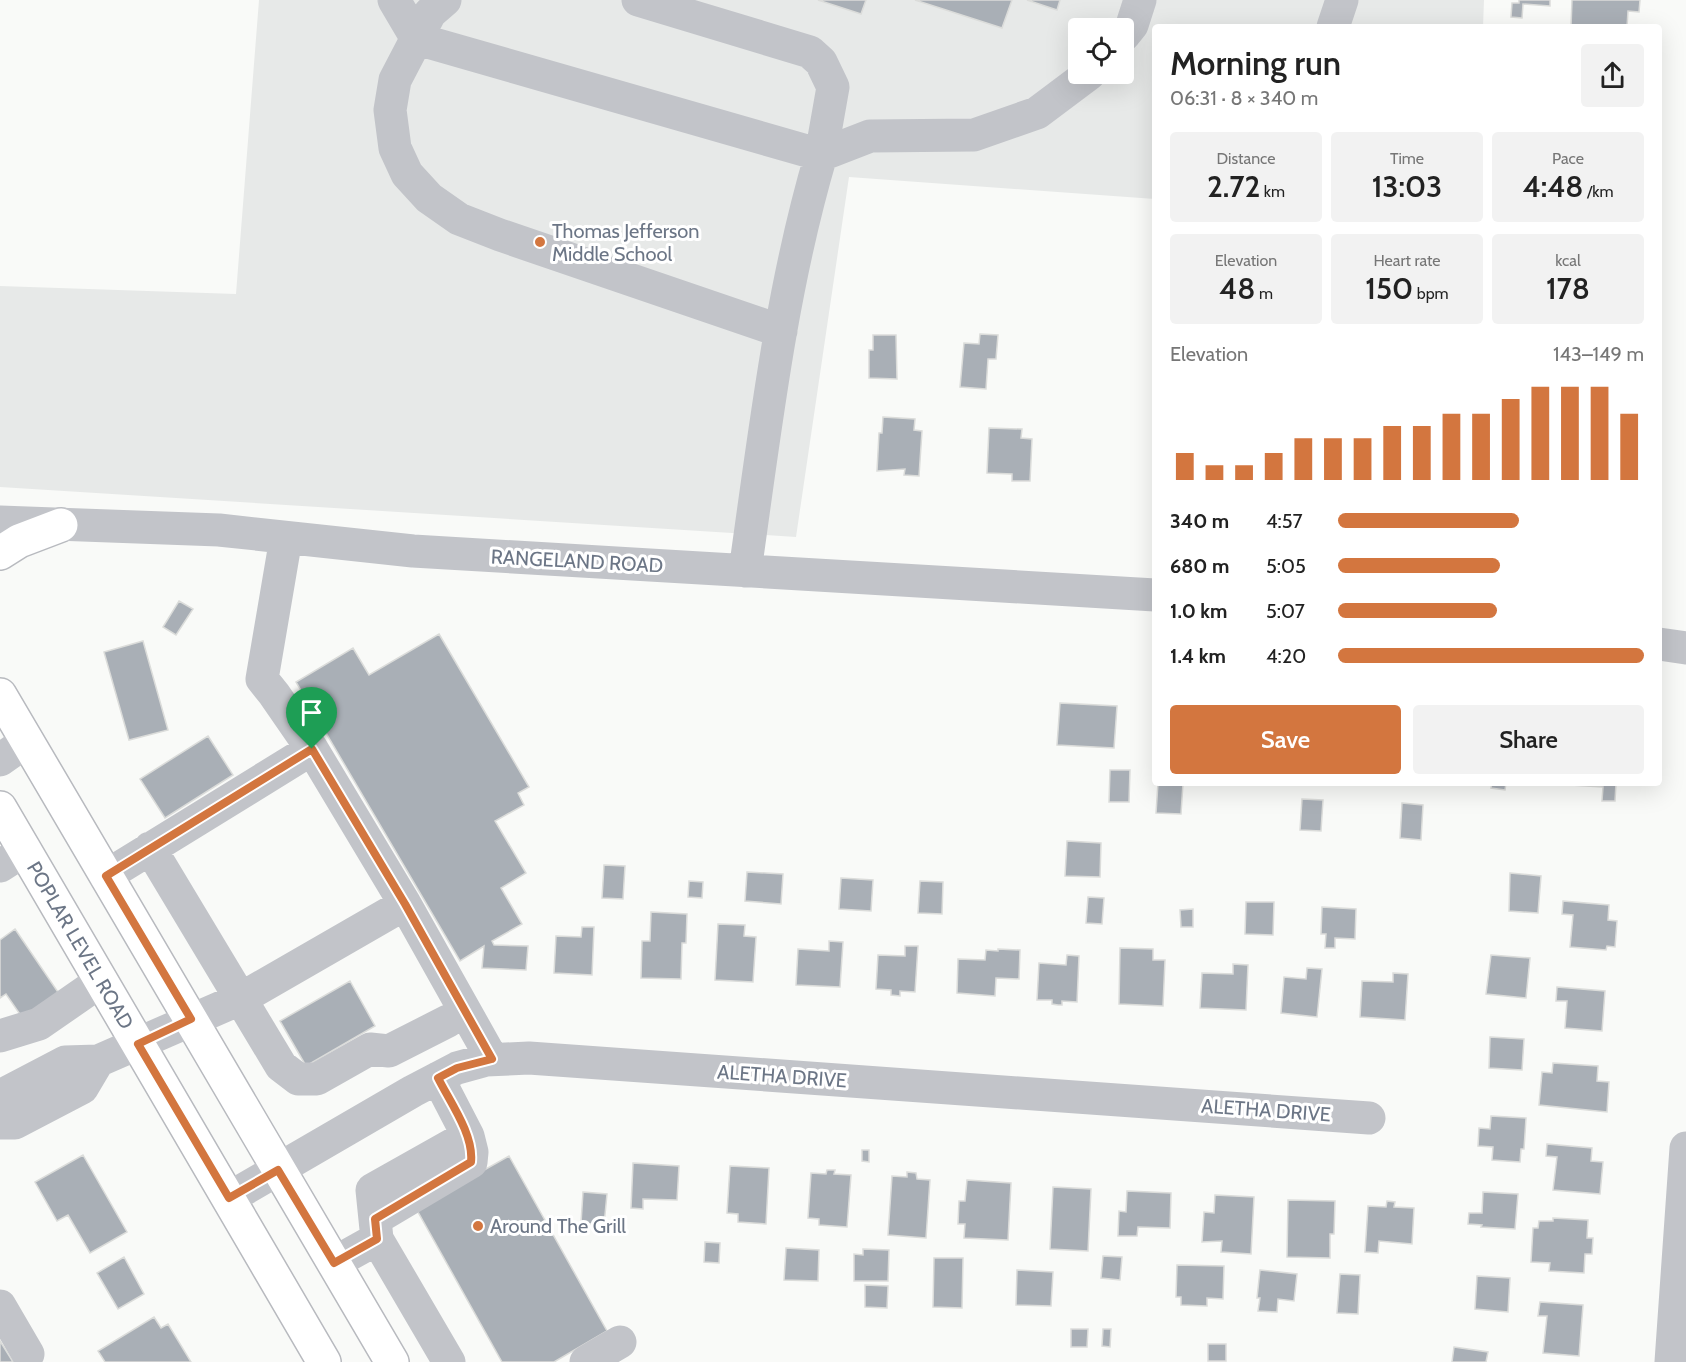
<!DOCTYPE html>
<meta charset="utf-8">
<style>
body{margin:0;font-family:Cabin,sans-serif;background:#f2f2f2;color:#222;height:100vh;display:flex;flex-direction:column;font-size:22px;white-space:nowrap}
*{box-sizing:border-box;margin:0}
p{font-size:20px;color:#767676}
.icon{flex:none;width:33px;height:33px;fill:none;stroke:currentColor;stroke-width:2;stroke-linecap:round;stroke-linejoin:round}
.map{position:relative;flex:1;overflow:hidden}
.panel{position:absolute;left:1152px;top:24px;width:510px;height:762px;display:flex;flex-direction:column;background:#fff;border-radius:6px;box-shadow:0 6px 24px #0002}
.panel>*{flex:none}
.fabs{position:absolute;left:1068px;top:18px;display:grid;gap:12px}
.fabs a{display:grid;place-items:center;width:66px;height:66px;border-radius:6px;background:#fff;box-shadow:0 6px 24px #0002;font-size:30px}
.pin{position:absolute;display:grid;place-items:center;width:51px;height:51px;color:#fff;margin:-62px -26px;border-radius:50% 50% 50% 0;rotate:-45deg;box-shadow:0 0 6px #0007}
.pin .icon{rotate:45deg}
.round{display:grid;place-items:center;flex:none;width:63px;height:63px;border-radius:6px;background:#f2f2f2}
.summary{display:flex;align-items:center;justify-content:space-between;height:102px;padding:0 18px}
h1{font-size:33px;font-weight:600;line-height:45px}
.metrics{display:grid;grid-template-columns:repeat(3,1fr);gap:9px;height:102px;padding:6px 18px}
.metrics div{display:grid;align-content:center;border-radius:6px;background:#f2f2f2;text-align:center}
.metrics b{font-size:30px;font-weight:600}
.metrics small{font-size:16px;font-weight:400}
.metrics p{font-size:16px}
.chart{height:168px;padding:12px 18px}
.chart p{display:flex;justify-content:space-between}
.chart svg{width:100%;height:108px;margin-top:6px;stroke:#d3763f;stroke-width:6}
.cta{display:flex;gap:12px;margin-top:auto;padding:12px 18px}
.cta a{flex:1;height:69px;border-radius:6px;background:#d3763f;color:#fff;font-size:24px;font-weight:600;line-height:69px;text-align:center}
.cta a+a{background:#f2f2f2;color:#222}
ul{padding:0 18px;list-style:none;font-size:20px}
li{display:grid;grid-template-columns:96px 72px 1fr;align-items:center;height:45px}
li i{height:15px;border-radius:8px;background:#d3763f}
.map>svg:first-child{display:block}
.built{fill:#e7e9e8;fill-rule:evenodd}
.building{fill:#a9afb6;stroke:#dbdcda;stroke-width:1.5}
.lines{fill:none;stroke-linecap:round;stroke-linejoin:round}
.major-casing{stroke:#b8babf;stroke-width:36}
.minor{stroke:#c2c4c9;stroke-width:33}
.major{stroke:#fff;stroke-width:33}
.route-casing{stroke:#fff;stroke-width:12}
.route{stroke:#d3763f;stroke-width:8}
.poi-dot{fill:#d3763f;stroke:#fff;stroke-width:2}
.labels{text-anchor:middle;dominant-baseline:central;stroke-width:6;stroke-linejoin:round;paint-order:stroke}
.poi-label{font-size:20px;fill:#6c7686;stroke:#fff;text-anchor:start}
.street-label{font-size:20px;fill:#6c7686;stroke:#fff}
</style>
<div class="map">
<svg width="1686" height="1362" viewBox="0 0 1686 1362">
<rect width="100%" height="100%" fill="#f9faf8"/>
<!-- built -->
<path class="built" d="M259,0H1484L1483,27H1155V199L849,177L796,537L0,487V286L236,294ZM1078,28H1124V74H1078Z"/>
<!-- building -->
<path class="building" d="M818,0H866L861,14Z
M915,0H1012L1002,28Z
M1027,0H1060L1057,10Z
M1519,0H1550V6L1523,4L1522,18L1511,17L1512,3H1519Z
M1572,0H1640L1639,12L1628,11L1627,27H1571Z
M980,334L998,335L996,359H988L986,389L960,387L964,343L979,344Z
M873,335H896L897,379L869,378V350H873Z
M883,417L915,419L914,430L922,431L919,476L904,475L905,469L877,471L879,433H882Z
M989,428L1022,429L1021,438L1032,439L1030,481H1012V474L987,473Z
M179,601L193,609L176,635L163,627Z
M439,634L529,787L518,793L524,805L495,821L526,873L501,888L522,924L492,941L494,945L528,946L526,970L482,968L484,946L460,961L296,682L353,648L369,675Z
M143,641L168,730L129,740L104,652Z
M1060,703L1117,706L1114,748L1057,745Z
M208,736L233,775L165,818L140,779Z
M1110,770H1130L1129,802H1109Z
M1158,783H1183L1181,814L1156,813Z
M1492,783H1506L1505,790L1491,788Z
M1571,783H1616L1615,801H1602L1603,787L1571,785Z
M1302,799L1323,800L1321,831L1300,830Z
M1402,803L1423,805L1421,840L1400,838Z
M1067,841L1101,843L1100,877L1065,876Z
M604,865L625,866L623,899L602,898Z
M747,872L783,874L781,904L745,901Z
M1510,873L1541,876L1538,913L1509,911Z
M841,878L873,880L871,911L839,909Z
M689,881L703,882L702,898L688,897Z
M920,881L943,882L942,914L918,913Z
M1088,897L1104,898L1102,924L1086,923Z
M1563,901L1609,905L1608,920L1617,921L1615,947L1607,946L1606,950L1570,947L1573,915L1562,914Z
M1246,902H1274L1273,935L1245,934Z
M1322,907L1356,909L1355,939L1335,938V948H1325L1326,934H1321Z
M1193,909V927H1181L1180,910Z
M651,912L687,914L686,943H682L681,979L641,978L642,941H650Z
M718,924L745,925L744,936L756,937L753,982L715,980Z
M582,927H594L592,975L554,973L556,936L581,937Z
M15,929L62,998L26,1023L6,994L0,998V940Z
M829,941L843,942L840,987L796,985L798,949L829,951Z
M905,946H918L915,992L900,991V996L891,995V990L876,989L878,955L905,956Z
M1120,948L1153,949V960H1165L1163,1006L1119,1004Z
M998,949L1020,950L1019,979L996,978L995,996L957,993L958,959L985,960L986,950L998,951Z
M1067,955L1079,956L1077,1002L1062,1001V1005H1058L1052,1004V1000H1037L1039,963L1066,965Z
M1491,955L1530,958L1526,998L1486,994Z
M1233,964L1248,965L1246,1010L1200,1008L1202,973L1233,974Z
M1307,968L1322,969L1317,1017L1281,1013L1284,977L1306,979Z
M1393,973L1408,974L1405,1020L1360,1017L1362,981L1393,982Z
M350,981L375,1026L306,1066L280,1021Z
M1557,987L1605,991L1602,1031L1565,1028L1567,1001H1556Z
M1490,1037L1524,1039L1522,1070L1489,1068Z
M1553,1063L1598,1066L1597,1081L1609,1082L1607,1112L1539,1105L1542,1072L1552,1073Z
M1491,1116L1526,1118L1524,1149H1521L1520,1162L1492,1160L1493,1147L1478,1146L1479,1128L1490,1129Z
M1547,1144L1592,1148L1591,1161L1603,1162L1600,1194L1553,1190L1557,1157L1546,1156Z
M862,1150H869V1162L862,1161Z
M83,1155L127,1232L90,1253L68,1215L57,1221L35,1182Z
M509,1156L607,1331L554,1362H502L413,1203L429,1201Z
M633,1163L679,1166L677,1200L643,1199V1209L631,1208Z
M730,1166L769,1168L766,1224L738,1222V1214L727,1213Z
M827,1170H835L834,1174L851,1175L847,1227L819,1225V1219L808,1218L811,1173L826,1174Z
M907,1172L916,1173L917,1179L930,1180L926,1238L888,1235L892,1176L907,1177Z
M967,1180L1011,1183L1008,1240L964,1238L965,1224H958L959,1201H965Z
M1053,1187L1091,1189L1088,1251L1050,1249Z
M1127,1191L1171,1193L1170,1228L1138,1227L1137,1236H1118L1119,1211L1126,1212Z
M583,1192L607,1194L604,1225L581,1223Z
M1483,1192L1518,1194L1515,1229L1481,1227L1482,1225L1468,1224L1469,1213H1482Z
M1215,1195L1254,1197L1251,1254L1221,1252L1222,1241L1202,1242L1204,1212L1214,1213Z
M1288,1200L1335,1201L1334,1234H1330V1258L1287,1257Z
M1387,1201L1395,1202L1394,1207L1414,1208L1412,1244L1379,1241L1378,1253L1365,1252L1368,1206L1386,1207Z
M1553,1218L1588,1220L1587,1238H1593L1592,1254H1585L1584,1273L1549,1271L1550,1263L1531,1262L1533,1228H1538L1539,1221H1553Z
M705,1242L720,1243L719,1263L704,1262Z
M786,1248L819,1250L818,1281L784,1280Z
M863,1249L889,1250L888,1281H854V1254L863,1255Z
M1103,1256L1122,1257L1120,1280L1101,1278Z
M124,1257L144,1294L118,1309L97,1273Z
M934,1258H963L962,1308L933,1307Z
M1177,1265L1224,1266L1223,1299L1207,1298V1306L1181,1305V1297H1176Z
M1017,1270L1053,1272L1051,1306L1016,1305Z
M1260,1270L1297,1274L1294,1301L1278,1299L1277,1312L1258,1311L1260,1298H1257Z
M1340,1274L1360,1275L1358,1314L1337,1313Z
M1477,1276L1510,1278L1508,1312L1475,1309Z
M865,1285L888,1286L887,1308L865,1307Z
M1540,1302L1583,1305L1579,1356L1543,1353L1547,1316H1538Z
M154,1317L161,1328L168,1324L191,1362H105L98,1351Z
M1071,1329H1088L1087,1347H1071Z
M1103,1329H1111L1110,1347L1102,1346Z
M0,1341L13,1362H0Z
M1208,1344H1226V1361H1208Z
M1454,1347L1488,1352L1486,1362H1452Z"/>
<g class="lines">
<defs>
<g id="major">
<path d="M0,553L19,541L61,525"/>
<path d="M0,695L392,1362"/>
<path id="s1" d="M0,808L324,1362"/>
</g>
</defs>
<!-- major casing -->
<use href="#major" class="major-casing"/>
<!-- minor -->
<path class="minor" d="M394,0L417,39L821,155L833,87L821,62L810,52L638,0
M445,0L430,13L395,80L390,110L395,148L407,174L429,198L459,219L500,235L781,331
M1333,27L1342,0
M1124,35L1132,25L1140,0
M0,522L219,530L413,551L1155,595
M745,571C765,431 781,290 821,155L870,136L974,135L1037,113L1089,74
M1659,644L1686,648
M312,749L405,904L492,1059
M0,760L27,741
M150,848L281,1066L298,1079H317L370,1049L389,1051L448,1021
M0,866L25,850
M106,876L312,749L274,694L262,679L286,538
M0,1036L39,1024L101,981
M438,1078L468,1136L372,1190L377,1239L449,1362
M0,1096L65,1062L98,1061L240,999L405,904
M0,1123H15L82,1088L98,1061
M229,1198L413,1091L457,1068L486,1060L529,1058L1369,1118
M375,1219L471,1162L472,1152L468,1136
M334,1263L377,1239
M0,1306L28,1354
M586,1362L620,1342
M1671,1362L1686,1148"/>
<!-- major -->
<use href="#major" class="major"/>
</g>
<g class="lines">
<defs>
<path id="route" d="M312,749L405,904L492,1059L457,1068L438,1078C450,1102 474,1135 471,1162L375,1219L377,1239L334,1263L278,1170L229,1198L138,1044L191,1019L106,876Z"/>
</defs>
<!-- route casing -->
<use href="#route" class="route-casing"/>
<!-- route -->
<use href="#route" class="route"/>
</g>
<!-- markers -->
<g class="poi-dot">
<circle cx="540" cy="242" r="6"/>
<circle cx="478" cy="1226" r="6"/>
</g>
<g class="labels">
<!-- poi labels -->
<g class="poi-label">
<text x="552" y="231">Thomas Jefferson<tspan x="552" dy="23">Middle School</tspan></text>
<text x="490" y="1226">Around The Grill</text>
</g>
<!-- street labels -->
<g class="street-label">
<text transform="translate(577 561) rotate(3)">RANGELAND ROAD</text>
<text stroke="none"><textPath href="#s1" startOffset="159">POPLAR LEVEL ROAD</textPath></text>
<text transform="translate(782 1076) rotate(4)">ALETHA DRIVE</text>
<text transform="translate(1266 1110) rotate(4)">ALETHA DRIVE</text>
</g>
</g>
</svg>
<div class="fabs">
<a><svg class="icon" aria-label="locate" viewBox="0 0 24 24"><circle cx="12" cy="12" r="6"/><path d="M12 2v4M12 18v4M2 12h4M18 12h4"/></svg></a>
</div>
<div class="pin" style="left:312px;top:749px;background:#1e9e55"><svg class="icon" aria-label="arrive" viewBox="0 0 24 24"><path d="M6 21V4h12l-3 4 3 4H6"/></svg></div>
<section class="panel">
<div class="summary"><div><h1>Morning run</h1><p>06:31 · 8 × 340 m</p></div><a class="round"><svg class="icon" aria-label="share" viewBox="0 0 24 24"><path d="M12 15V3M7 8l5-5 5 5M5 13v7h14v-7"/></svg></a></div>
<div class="metrics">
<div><p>Distance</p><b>2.72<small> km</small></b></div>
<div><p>Time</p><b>13:03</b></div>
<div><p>Pace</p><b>4:48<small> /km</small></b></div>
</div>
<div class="metrics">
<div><p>Elevation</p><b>48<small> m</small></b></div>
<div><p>Heart rate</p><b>150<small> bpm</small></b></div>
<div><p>kcal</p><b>178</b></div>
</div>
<div class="chart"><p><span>Elevation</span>143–149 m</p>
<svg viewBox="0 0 160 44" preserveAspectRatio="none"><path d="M5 44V33M15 44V38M25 44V38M35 44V33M45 44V27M55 44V27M65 44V27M75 44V22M85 44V22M95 44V17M105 44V17M115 44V11M125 44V6M135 44V6M145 44V6M155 44V17"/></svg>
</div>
<ul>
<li><b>340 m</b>4:57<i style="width:59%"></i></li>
<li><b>680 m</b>5:05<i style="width:53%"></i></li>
<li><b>1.0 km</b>5:07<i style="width:52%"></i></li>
<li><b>1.4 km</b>4:20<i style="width:100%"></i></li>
</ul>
<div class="cta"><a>Save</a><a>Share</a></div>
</section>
</div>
